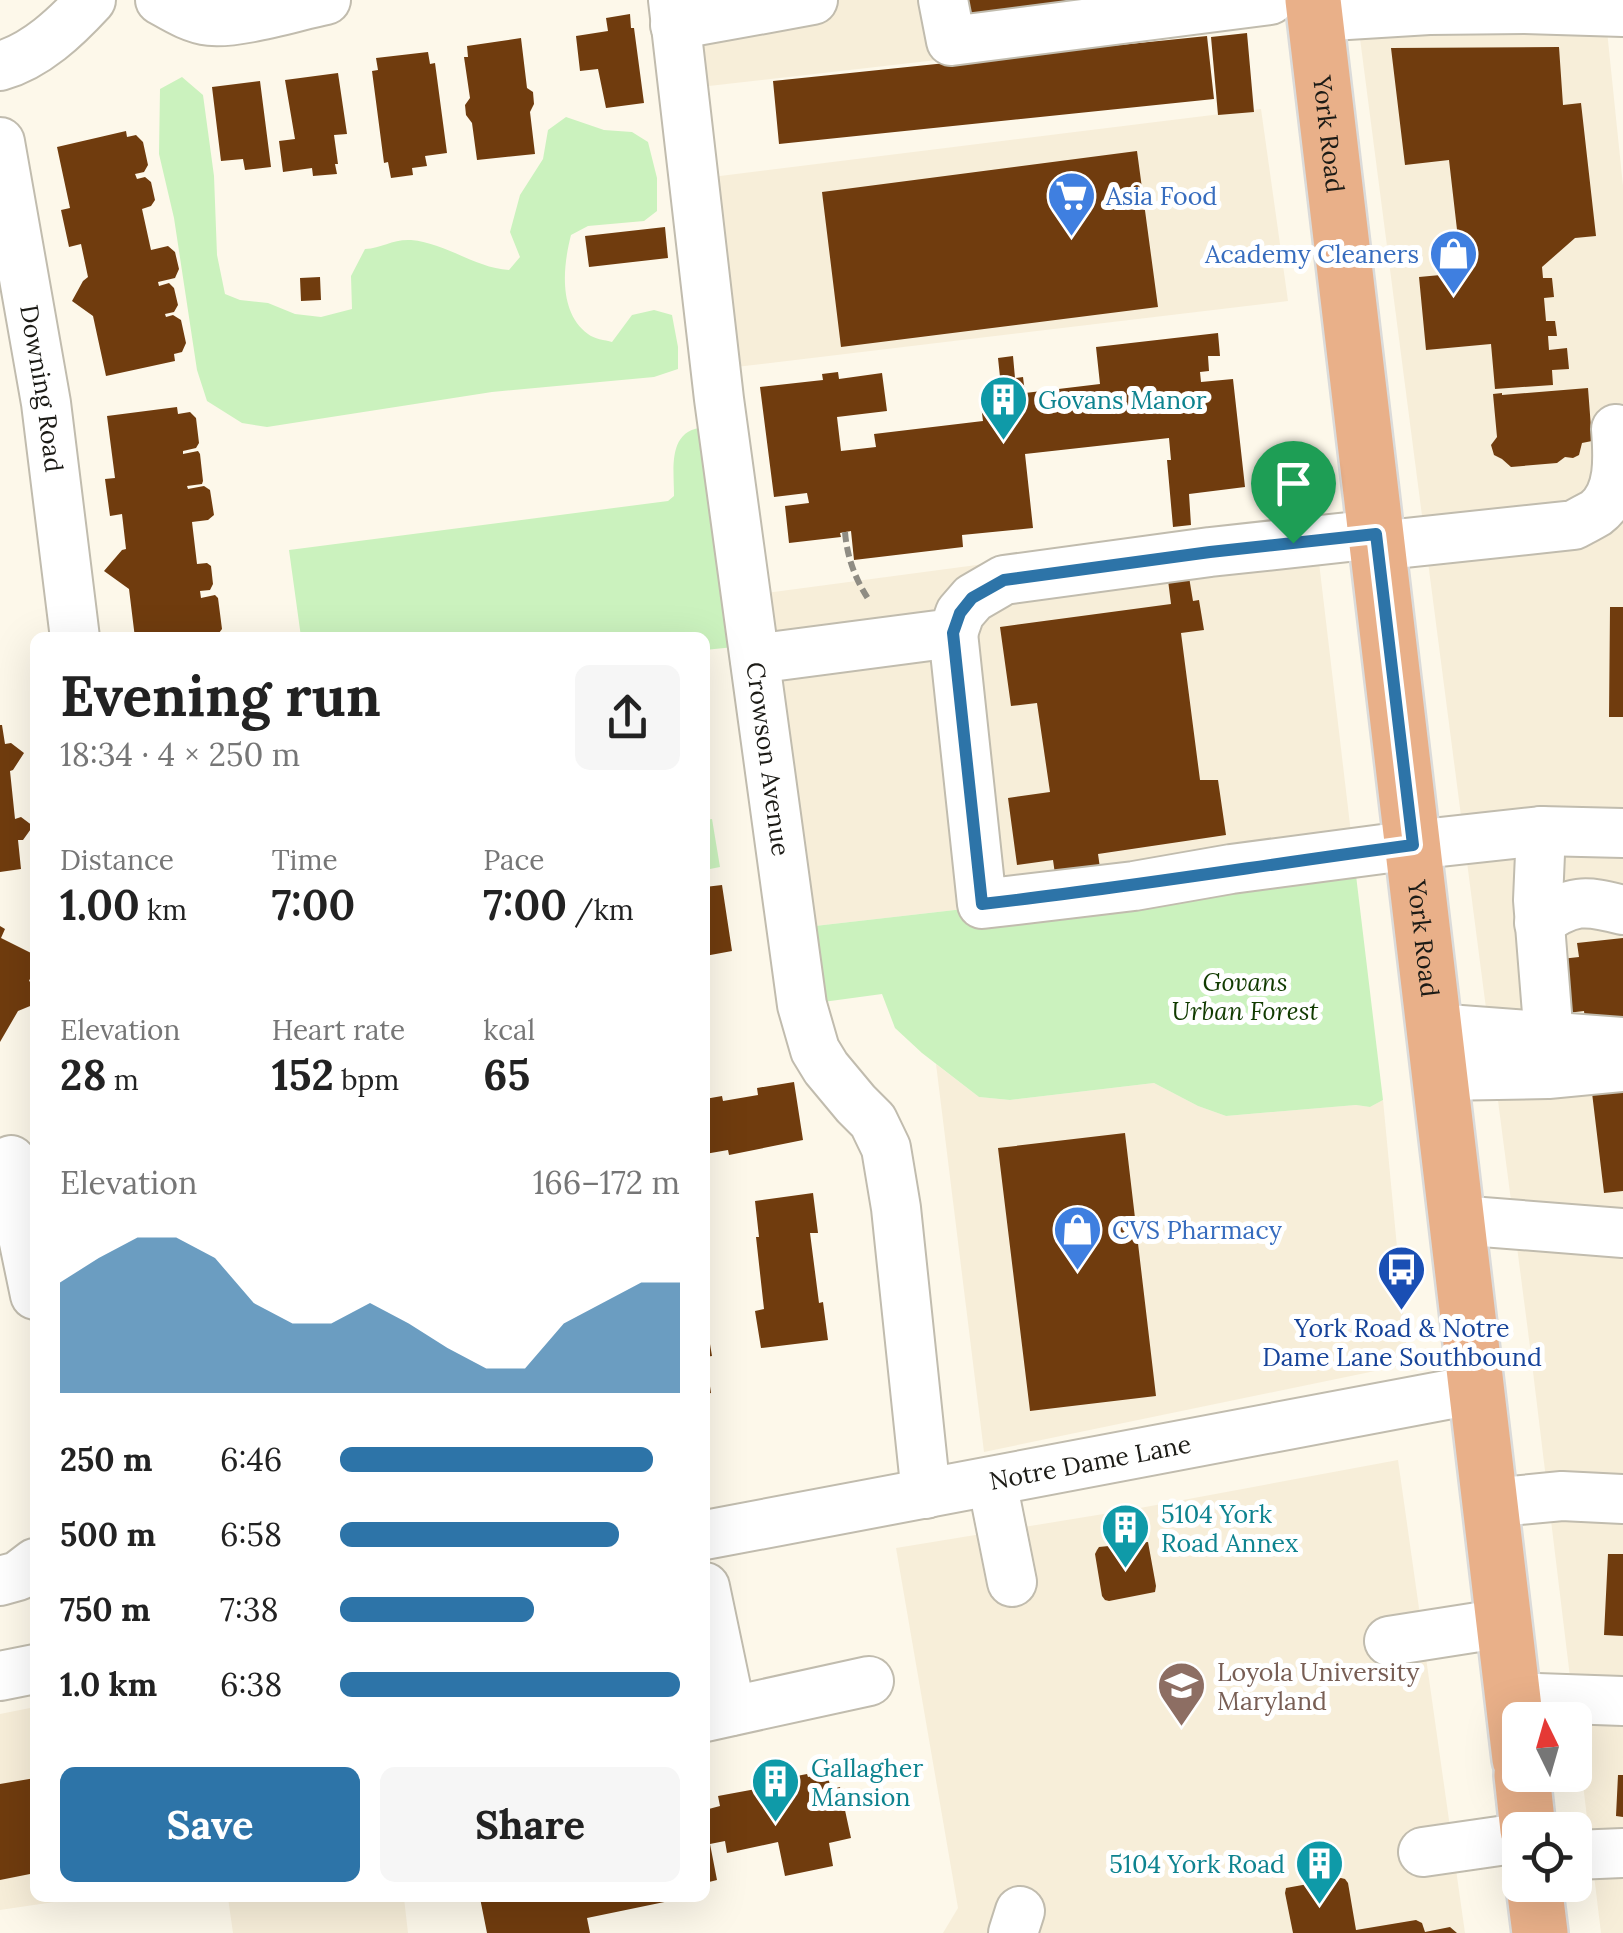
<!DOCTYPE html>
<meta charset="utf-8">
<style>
body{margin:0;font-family:Lora,serif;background:#f6f6f6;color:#222;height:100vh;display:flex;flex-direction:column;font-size:38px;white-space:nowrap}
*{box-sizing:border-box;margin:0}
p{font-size:32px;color:#767676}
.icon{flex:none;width:55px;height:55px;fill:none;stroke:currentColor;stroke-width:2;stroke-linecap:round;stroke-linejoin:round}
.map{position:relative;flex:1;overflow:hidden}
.side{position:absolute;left:30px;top:632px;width:680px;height:1270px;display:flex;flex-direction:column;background:#fff;border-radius:15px;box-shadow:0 10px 40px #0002}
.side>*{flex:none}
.needle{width:65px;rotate:355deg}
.tools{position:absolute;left:1502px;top:1702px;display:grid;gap:20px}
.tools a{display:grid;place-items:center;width:90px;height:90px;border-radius:15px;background:#fff;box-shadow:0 10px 40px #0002;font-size:50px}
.pin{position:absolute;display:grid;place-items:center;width:85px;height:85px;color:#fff;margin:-102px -42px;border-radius:50% 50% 50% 0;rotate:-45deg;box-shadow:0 0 10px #0007}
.pin .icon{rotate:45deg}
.round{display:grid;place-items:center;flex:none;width:105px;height:105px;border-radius:15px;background:#f6f6f6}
.head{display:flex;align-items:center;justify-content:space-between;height:170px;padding:0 30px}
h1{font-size:55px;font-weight:700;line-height:75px}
.stats{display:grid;grid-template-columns:repeat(3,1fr);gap:15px;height:170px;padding:10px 30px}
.stats div{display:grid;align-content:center}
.stats b{font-size:42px;font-weight:700}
.stats small{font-size:28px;font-weight:400}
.stats p{font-size:28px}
.chart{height:280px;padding:20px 30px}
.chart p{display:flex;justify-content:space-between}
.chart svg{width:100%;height:180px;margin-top:10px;fill:#2d74a8;opacity:.7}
.action{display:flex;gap:20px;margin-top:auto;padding:20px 30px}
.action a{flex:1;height:115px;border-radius:15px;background:#2d74a8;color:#fff;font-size:40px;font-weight:700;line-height:115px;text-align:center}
.action a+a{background:#f6f6f6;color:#222}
ul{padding:0 30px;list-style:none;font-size:32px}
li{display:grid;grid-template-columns:160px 120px 1fr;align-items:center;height:75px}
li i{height:25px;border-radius:12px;background:#2d74a8}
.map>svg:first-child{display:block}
.built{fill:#f7eed9}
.green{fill:#cbf2be}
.building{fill:#703c0e}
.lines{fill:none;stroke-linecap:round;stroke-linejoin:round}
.minor-casing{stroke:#c1bcae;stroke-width:52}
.major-casing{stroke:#dbdbda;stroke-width:60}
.path{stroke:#8f8c83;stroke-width:6;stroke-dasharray:10 5;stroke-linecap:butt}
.minor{stroke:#fff;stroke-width:48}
.major{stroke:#e9b089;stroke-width:55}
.route-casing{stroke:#fff;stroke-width:20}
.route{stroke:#2d74a8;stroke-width:12}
.labels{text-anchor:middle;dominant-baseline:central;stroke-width:10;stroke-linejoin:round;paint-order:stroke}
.street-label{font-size:25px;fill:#1c1b16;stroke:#fff}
.shop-label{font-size:25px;fill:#366cbe;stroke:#fff;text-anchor:start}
.culture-label{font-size:25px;fill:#0d838f;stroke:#fff;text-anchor:start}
.park-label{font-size:25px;font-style:italic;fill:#113b00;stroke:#fff}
.transit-label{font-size:25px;fill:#164399;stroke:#fff}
.education-label{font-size:25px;fill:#785e54;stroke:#fff;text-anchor:start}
</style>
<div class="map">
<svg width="1623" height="1933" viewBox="0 0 1623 1933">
<rect width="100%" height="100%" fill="#fdf8ea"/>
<!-- built -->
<path class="built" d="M691,0H1249L1252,24L700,87Z
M1355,0L1606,21L1623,186V1933H1601L1530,1347Z
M1261,109L1288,301L736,367L712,177Z
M1314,520L1355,867L1131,898L955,910L815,926L766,593Z
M936,1064L979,1097L1010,1100L1154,1083L1198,1106L1226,1116L1356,1105L1370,1107L1383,1100L1407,1352L1404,1365L984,1452Z
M1398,1460L1465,1933H943L958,1908L896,1548L1140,1508Z
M35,1707V1898H81L0,1910V1714Z
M228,1898H404L408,1933H233Z"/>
<!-- green -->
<path class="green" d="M182,77L203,95L214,176L217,255L225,294L240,300L268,303L295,314L321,317L352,309L351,276L365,249C382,248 393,239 411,240C446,243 475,268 509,270L520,257L510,232L520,195L543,159L548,130L566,117L604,130L632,132L648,142L657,178V211L644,221L588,226L571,235C563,266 558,312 588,334C594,339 605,340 612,342L632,315L654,310L672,315L678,347V369L654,377L492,392L267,427L242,423L207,401L197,370L174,218L159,154L160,89Z
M705,427L734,647L705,650V638L301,637L289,550L668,501L674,496C674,467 667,430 705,427Z
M712,819L720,867L705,870V820Z
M1355,867L1383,1100L1370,1107L1356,1105L1226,1116L1198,1106L1154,1083L1010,1100L979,1097L922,1053L895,1028L882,994L823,1002L815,926L955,910L1131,898Z"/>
<!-- building -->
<path class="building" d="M957,0H1113L959,20Z
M630,14L631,28H634L644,103L606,108L598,69L580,71L576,36L608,31L606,18Z
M1247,33L1254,112L1218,115L1211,37Z
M1207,36L1214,99L779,144L773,81Z
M521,38L527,88L533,92L534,104L530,112L535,154L477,160L472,123L466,115L465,105L470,98L464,57H468L467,46Z
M1559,47L1563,105L1581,103L1596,236L1575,238L1542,267L1543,278H1552L1554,297L1544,298L1546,321H1555L1557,336H1548L1549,350L1567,348L1569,369L1552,370L1553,385L1495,389L1491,344L1426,350L1419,277L1462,273L1449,160L1405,165L1391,48Z
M428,52L430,64L435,63L447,153L425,156L427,166L412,168L413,175L391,178L388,162L384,163L372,71L378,70L376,58Z
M338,73L347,134L334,135L338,164H335L337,174L313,176L312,168L283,172L279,141L295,139L285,80Z
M260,81L271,167L245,170L243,159L221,161L212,87Z
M126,131L127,137L136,135L143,142L148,165L144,172L135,174L137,179L145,177L151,182L155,200L151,206L142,209L151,250L168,246L175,252L179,269L175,278L158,282L159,286L169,283L174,288L178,305L174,312L165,314L166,317L173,315L181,320L186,343L182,352L174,354L175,361L106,376L93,316L72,301L83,281L88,277L81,244L69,247L61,210L70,208L57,147Z
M1137,151L1158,307L841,347L822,192Z
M665,227L668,258L589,267L585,236Z
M320,277L321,300L301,301L300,278Z
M1218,333L1220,356H1208L1209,371L1200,372L1201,382L1233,379L1245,487L1189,494L1191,525L1173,527L1167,460H1171L1169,438L1025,454L1033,528L962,535L963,547L854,560L851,531L840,533L841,537L789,543L785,506L809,503L807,493L774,497L760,387L823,380L822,374L838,372L839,379L882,373L887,411L837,417L841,451L876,447L874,434L983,421L980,398L1002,396L998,358L1013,356L1015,378L1023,377L1025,393L1100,384L1096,347Z
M1588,388L1592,441L1582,443L1579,455L1573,458L1565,457L1557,463L1511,467L1502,459L1494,455L1491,445L1497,437L1493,394L1502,393V395Z
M177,407L178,414L190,412L196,418L199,443L196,448L183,451V454L198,451L200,454L203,481L202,484L187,486L188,489L204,486L210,490L214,515L208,520L192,522L197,564L207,563L211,566L213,584L210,590L200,591L201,598L215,595L218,598L222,629L219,633L206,635V638H135L129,589L104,571L122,550L126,549L122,514L110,516L105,479L115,478L107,416Z
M1189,577L1193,601L1199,600L1204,630L1181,633L1200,780H1218L1226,835L1098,854L1101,875L1056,881L1053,860L1017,865L1008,798L1050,792L1037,703L1011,706L1000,627L1171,604L1168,580Z
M1610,607H1623V717H1609Z
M0,725H2L5,744L11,743L24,753L13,770L10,771L15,819L21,817L33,826L23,840H18L21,869L0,872Z
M722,885L732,951L705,956V887Z
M0,926L5,929L1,938L35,955V968L29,981L32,983L35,992V1004L18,1011L0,1042Z
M1623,938V1026L1586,1027L1584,1011L1567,1013L1561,959L1579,957L1577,943Z
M1623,1072V1191L1604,1193L1590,1076Z
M794,1082L803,1140L729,1155L728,1150L705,1154V1099L722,1096L723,1101L758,1095L757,1088Z
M1125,1133L1156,1396L1030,1411L998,1148Z
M813,1193L818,1233H810L819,1303L823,1302L828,1340L761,1348L755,1311L764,1309L756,1237H759L755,1201Z
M707,1326L712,1356L705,1357V1327Z
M705,1366H707L711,1393L705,1394Z
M1148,1542L1156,1586L1155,1592L1109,1601L1105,1600L1102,1596L1095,1554L1097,1550L1099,1547Z
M1608,1554H1623V1636L1604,1635Z
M827,1773L831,1789L840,1787L851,1838L829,1843L833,1866L785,1876L778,1842L727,1853L725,1841L710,1844L717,1880L705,1883V1810L720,1806L718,1796L772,1786L771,1781L807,1774L808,1777Z
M1618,1775H1623V1817L1616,1816Z
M35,1778V1873L0,1880V1784Z
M1341,1878L1345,1879L1348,1883L1356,1930L1416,1920L1422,1923L1425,1932L1450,1927L1457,1933H1293L1285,1893L1286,1888Z
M480,1898H679V1899L587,1918L590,1933H487Z"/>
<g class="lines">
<defs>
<g id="minor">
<path d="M160,0C176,9 192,19 210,21C239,24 296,6 326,0"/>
<path id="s1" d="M673,0L719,399L802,1005L815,1050L826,1068L856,1104L873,1121L886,1148L896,1208L926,1494"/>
<path d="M943,0L951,41L1270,0"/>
<path d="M1315,17L1429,10L1524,9L1623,12"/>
<path d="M675,25L813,0"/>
<path d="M0,66C36,56 66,27 91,0"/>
<path id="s2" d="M0,142L46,403L75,638"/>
<path d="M1377,546L1574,525C1581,521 1589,517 1596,513C1621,494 1618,456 1616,429"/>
<path d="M953,633L982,904L1134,886L1231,869L1413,845L1541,831L1623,833"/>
<path d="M755,659L953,633L960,613L973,598L1004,580L1210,552L1376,534"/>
<path d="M1541,831L1538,900L1549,1038"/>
<path d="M1539,923C1571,899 1585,900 1623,910"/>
<path d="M1434,1028L1623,1042"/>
<path d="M1441,1076L1548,1074L1623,1067"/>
<path d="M11,1160L16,1204L35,1295"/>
<path d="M1457,1220L1623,1233"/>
<path d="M992,1482L1012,1582"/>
<path d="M1490,1503L1562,1496L1623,1499"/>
<path id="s3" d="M705,1535L1478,1389"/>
<path d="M0,1581L18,1576L35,1563"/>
<path d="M705,1587L731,1711"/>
<path d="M1389,1641L1504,1623"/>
<path d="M0,1676L35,1669"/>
<path d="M1513,1697L1623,1701"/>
<path d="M705,1717L869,1681"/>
<path d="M1423,1852L1520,1838"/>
<path d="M1575,1855L1623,1853"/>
<path d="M1013,1933L1020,1911"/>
</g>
<g id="major">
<path id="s4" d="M1313,0L1520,1759"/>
<path d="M1522,1775L1528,1830"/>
<path d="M1534,1885L1540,1933"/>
</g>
</defs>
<!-- minor casing -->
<use href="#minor" class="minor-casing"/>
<!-- major casing -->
<use href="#major" class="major-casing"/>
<!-- path -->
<path class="path" d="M845,532C847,557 855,579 869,600"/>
<!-- minor -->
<use href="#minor" class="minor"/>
<!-- major -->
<use href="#major" class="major"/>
</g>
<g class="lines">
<defs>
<path id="route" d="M1376,534L1413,845C1269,864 1126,888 982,904L953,633L960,613L972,598L1004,580L1210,552Z"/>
</defs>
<!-- route casing -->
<use href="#route" class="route-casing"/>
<!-- route -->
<use href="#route" class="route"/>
</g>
<!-- icons -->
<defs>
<symbol id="supermarket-pin" viewBox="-11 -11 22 30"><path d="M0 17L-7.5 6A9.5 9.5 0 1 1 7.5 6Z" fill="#3f7fe0" stroke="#fff"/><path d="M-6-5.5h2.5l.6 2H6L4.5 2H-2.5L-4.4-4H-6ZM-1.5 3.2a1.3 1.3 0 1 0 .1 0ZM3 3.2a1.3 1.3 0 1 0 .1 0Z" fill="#fff"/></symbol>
<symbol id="shop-pin" viewBox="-11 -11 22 30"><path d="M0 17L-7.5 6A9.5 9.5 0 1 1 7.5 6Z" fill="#3f7fe0" stroke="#fff"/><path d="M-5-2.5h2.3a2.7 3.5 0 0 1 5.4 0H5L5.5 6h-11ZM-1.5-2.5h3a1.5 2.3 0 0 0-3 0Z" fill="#fff"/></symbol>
<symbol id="building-pin" viewBox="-11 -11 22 30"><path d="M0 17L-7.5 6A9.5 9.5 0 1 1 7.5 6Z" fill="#0f9aa8" stroke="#fff"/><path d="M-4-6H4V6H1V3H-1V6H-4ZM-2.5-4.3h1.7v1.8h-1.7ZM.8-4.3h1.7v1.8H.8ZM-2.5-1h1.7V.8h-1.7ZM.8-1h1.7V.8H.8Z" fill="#fff"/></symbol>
<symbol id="bus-pin" viewBox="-11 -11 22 30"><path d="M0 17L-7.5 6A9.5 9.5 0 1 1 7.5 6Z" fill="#1a4fb4" stroke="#fff"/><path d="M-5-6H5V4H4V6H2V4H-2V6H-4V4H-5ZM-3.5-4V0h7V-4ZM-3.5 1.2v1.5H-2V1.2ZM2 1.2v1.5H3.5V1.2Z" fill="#fff"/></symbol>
<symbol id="university-pin" viewBox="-11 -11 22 30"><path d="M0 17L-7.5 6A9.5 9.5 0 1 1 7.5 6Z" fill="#8d6e63" stroke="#fff"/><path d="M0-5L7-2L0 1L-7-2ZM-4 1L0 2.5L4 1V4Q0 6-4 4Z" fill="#fff"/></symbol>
</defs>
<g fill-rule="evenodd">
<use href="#supermarket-pin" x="1044" y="168" width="55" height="75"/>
<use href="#shop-pin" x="1426" y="226" width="55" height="75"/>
<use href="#building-pin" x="976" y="372" width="55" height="75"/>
<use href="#shop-pin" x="1050" y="1202" width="55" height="75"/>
<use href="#bus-pin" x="1374" y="1242" width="55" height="75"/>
<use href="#building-pin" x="1098" y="1500" width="55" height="75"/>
<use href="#university-pin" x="1154" y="1658" width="55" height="75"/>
<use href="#building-pin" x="748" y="1754" width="55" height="75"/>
<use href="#building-pin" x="1292" y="1836" width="55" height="75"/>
</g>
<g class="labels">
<!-- street labels -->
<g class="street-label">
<text stroke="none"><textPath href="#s4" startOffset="135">York Road</textPath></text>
<text stroke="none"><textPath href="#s2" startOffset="250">Downing Road</textPath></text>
<text stroke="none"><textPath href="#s1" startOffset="765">Crowson Avenue</textPath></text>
<text stroke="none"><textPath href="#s4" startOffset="945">York Road</textPath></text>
<text stroke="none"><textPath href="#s3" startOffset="392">Notre Dame Lane</textPath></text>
</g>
<!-- shop labels -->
<g class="shop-label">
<text x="1106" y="196">Asia Food</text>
<text x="1419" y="254" text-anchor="end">Academy Cleaners</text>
<text x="1112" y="1230">CVS Pharmacy</text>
</g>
<!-- culture labels -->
<g class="culture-label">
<text x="1038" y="400">Govans Manor</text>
<text x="1161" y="1514">5104 York<tspan x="1161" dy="29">Road Annex</tspan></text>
<text x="811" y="1768">Gallagher<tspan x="811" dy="29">Mansion</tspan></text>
<text x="1285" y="1864" text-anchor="end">5104 York Road</text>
</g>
<!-- park labels -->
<g class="park-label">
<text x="1245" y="982">Govans<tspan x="1245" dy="29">Urban Forest</tspan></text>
</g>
<!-- transit labels -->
<g class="transit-label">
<text x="1402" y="1328">York Road &amp; Notre<tspan x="1402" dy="29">Dame Lane Southbound</tspan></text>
</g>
<!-- education labels -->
<g class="education-label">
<text x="1217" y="1672">Loyola University<tspan x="1217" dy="29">Maryland</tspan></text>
</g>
</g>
</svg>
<div class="tools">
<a><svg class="needle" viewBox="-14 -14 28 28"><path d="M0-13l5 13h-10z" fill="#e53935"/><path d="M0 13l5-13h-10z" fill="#767676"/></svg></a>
<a><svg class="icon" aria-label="locate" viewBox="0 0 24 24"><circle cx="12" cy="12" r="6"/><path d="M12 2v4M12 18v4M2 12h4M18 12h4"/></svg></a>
</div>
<div class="pin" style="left:1293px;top:543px;background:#1e9e55"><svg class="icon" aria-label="arrive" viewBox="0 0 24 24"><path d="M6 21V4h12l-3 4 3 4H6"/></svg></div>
<section class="side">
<div class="head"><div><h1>Evening run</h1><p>18:34 · 4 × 250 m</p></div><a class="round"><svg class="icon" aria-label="share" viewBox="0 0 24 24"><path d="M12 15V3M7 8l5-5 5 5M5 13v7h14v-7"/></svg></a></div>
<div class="stats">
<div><p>Distance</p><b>1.00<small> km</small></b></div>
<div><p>Time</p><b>7:00</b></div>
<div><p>Pace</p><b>7:00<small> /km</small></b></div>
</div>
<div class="stats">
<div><p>Elevation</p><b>28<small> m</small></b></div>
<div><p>Heart rate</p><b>152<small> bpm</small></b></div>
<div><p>kcal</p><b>65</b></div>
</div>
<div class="chart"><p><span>Elevation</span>166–172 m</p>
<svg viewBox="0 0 160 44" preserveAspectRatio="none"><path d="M0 44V17L10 11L20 6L30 6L40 11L50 22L60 27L70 27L80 22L90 27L100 33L110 38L120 38L130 27L140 22L150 17L160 17V44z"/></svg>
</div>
<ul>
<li><b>250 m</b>6:46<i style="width:92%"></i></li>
<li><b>500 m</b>6:58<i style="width:82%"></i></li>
<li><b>750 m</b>7:38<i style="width:57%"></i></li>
<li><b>1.0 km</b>6:38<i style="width:100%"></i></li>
</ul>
<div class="action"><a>Save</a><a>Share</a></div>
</section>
</div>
